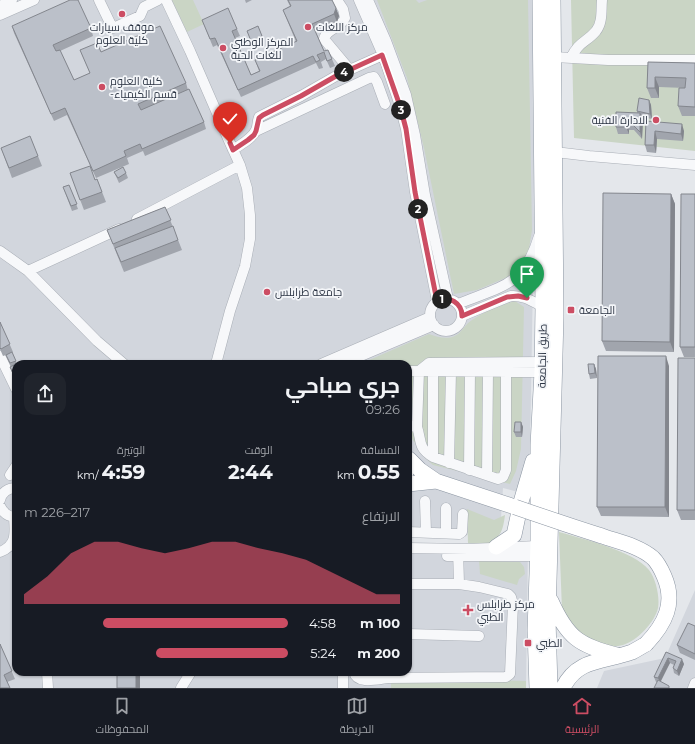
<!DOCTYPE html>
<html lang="ar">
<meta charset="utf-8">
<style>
body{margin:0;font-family:Montserrat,Cairo,sans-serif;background:#20242c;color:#f1f3f6;direction:rtl;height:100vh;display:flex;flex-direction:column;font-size:15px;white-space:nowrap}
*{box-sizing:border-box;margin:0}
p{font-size:13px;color:#9ea1a6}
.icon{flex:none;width:22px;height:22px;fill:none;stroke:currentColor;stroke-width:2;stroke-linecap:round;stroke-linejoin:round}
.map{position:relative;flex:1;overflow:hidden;direction:ltr}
.side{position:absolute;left:12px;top:360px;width:400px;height:316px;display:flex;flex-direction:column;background:#171b24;border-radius:12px;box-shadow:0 1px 3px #0004;direction:rtl}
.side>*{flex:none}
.pin{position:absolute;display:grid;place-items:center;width:34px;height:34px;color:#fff;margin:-41px -17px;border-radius:50% 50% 50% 0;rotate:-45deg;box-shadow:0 0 4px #0007}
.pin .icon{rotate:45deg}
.km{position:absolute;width:20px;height:20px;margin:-10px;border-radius:50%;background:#222;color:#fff;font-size:11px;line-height:20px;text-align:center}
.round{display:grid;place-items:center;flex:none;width:42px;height:42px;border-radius:12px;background:#20242c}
.head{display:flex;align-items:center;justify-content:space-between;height:68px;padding:0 12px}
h1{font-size:22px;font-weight:700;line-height:30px}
.stats{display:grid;grid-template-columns:repeat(3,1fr);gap:6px;height:68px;padding:4px 12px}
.stats div{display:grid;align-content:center}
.stats b{font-size:20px;font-weight:700}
.stats small{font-size:11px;font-weight:400}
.stats p{font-size:11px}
.chart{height:112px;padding:8px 12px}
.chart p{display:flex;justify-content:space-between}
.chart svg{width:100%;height:72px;margin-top:4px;fill:#cc4d63;opacity:.7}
ul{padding:0 12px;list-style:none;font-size:13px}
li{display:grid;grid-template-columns:64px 48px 1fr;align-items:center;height:30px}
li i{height:10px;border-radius:5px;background:#cc4d63}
.tab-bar{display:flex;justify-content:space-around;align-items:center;height:56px;border-top:1px solid #363941;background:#171b24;font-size:11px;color:#9ea1a6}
.tab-bar a{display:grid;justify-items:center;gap:2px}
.tab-bar .on{color:#cc4d63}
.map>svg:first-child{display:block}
.built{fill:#d2d6dd}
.green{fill:#cad5c5}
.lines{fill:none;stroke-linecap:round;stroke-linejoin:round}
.minor-casing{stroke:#a9aeb6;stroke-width:11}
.highway-casing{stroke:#8b95a2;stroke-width:16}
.minor{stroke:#f7f8fa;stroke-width:10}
.highway{stroke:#fff;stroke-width:15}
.highway-bridge-casing{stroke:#8b95a2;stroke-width:16;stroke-linecap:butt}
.highway-bridge{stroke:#fff;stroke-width:15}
.wall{fill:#a1a5ad}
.shaded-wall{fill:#83868d}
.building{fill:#bbc0c9;stroke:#83868d}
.route-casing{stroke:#fff;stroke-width:8}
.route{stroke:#cc4d63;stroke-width:5}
.poi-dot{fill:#cc4d63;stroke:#f4f6f9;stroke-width:1.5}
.labels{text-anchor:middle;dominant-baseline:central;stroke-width:3.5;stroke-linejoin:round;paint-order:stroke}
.poi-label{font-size:11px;fill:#2c3544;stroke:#f4f6f9;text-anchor:start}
.street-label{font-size:11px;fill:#2c3544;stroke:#f4f6f9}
</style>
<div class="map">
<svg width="695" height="688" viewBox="0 0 695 688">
<rect width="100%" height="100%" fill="#e4e7eb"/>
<!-- built -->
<path class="built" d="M0,0H532L534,219L530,452L518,492L503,488L500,534L408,536V364H16V672H408V546L528,548L526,688H0Z
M695,590V688H597L604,671L665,658Z"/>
<!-- green -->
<path class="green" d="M172,0H193L204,24L187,32Z
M377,0H416L419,3L427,0H528L532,230L528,255L510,276L477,290L454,294L424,148L407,78Z
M571,0H695V151L574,138Z
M515,301L524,307L521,449L516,471L510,484L433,465L425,458L411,437L408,435V364H360L429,334C440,338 453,341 461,331C465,327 467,323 472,320C485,311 500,305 515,301Z
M467,509L494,520L505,515C503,531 501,535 489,546L468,543Z
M559,532C583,539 634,551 649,570C656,579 660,597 658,608C655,622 637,641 623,645C608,649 592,642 578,638L562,610Z
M479,561L520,562L524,567L525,574L519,579L517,585L480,574Z
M391,678L526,681V688H391Z"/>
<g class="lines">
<defs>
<path id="minor" d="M99,0L112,27L113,28L140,16L144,7L158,0
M166,0L190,51L230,143L240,165L247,188L250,215V239L245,266L230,311L216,364
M337,0L343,9L345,18C341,28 326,29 324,39L350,70
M359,0L383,55L400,106L406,129L415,192L437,301
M368,0L386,41L406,95L415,135L425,195L448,299
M0,6L12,0
M0,15L34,0
M554,57L608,60H695
M571,58C578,42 587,42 596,31C603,22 601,10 602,0
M256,131L369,78L374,77L377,82L385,104
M233,150C241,144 252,139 256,130C258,126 257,122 259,117L301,96L336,76L383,55
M555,152L589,156L695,165
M137,219L240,165
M119,229L28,271L97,341L124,364
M0,251L28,271
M430 315a16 16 0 1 1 32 0a16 16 0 1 1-32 0Z
M458,304C502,286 524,286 539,236
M462,316L511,296C523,295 532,301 543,307
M0,356L16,389
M321,364L430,317
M342,364L434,325
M408,371L542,372
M408,426L417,427C422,441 417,447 433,457L498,479L503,477L506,470V371
M417,427L419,371L429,363L542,362
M408,457L410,466L408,474
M433,457V371
M449,463L451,371
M469,470L470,371
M10,475L16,466
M487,475L488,371
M0,500C2,492 8,488 16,488
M425,501L426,532
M0,506C3,513 8,517 16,517
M408,532L459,534L462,532L463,514
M446,533V508
M408,548L468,549L538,546
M458,549L459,584
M0,552C17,545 15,534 14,517
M447,556H537
M408,634L479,636
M47,672L48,688
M354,672C357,685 378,679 388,678L506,677L510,674L513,604L511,597L508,594L479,587L459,584H408
M181,688L191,672
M343,688V672
M693,688L695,683"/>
<path id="highway" d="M409,459L420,470L436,481L515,507
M408,484L436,481
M496,547L514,535L521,502L533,461
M551,601C567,637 579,646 617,655
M537,688L535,630L538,546V445L542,372L543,307L540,0
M550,688L548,619L556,316L553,0
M563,688C577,658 605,662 632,652C636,650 641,647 646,644"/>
</defs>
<!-- minor casing -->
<use href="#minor" class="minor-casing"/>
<!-- highway casing -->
<use href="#highway" class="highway-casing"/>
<!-- minor -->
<use href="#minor" class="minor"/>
<!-- highway -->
<use href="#highway" class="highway"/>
<defs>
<path id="highway-bridge" d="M515,507C544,517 573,527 602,536C619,542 639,546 653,558C658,563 661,569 664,576C676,603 665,624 646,644"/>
</defs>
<!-- highway-bridge casing -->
<use href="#highway-bridge" class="highway-bridge-casing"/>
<!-- highway-bridge -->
<use href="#highway-bridge" class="highway-bridge"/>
</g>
<!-- wall -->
<path class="wall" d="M245,0H252L246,3Z
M287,0H332L339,16L337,22L315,31L324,51L332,59L335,66L330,68L326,59L321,62L323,68L319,69L316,63L241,97L217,45L213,47L202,20L237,29L240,36L235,38L251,75L259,71L255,60L296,42L283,10L290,6Z
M12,26L91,28L93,36L60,51L74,80L90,73L80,50L101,52L186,83L188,90L204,122L206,129L145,156L143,151L127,158L129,164L96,178L67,115L54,121L14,33Z
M258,26L264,41L253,46L247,31Z
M648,62L695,63V116H682L678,106L685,88L659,87V98H651L647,88Z
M649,100L651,105L652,119L641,117L643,120L642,139L634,130H629V134H618L616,127L637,113V111Z
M646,121L684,131L683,141L657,139L656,153L647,152L645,145Z
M1,148L38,156L42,166L12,178Z
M114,172L126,173L128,178L119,183Z
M70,173L95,180L97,179L106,202L84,210Z
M69,185L78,209L72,211L63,187Z
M671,194L675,204L674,352L606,351L602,341Z
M695,194V357H684L680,347Z
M165,207L182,250L124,272L107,230Z
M0,322L13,352L11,353L12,352L17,364H20H16V382L10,367H11L6,355L3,356L0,349Z
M695,358V520H681L677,510Z
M594,364L596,369L597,378L590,379L589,374Z
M669,366V517L601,516L597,507Z
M521,422L523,427L522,437H516L514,432Z
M695,626V660L680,653L677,645Z
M0,644L15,679L7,682L0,688Z
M666,652L684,664L679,676L674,673L673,668L674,665L670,663L657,682H656L654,677Z"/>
<!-- shaded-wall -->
<path class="shaded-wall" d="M336,8L339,16L337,22L334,14Z
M655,77L659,87V98L655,88Z
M649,100L651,105L652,119L650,114Z
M640,113L643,120L642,139L640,132Z
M626,123L629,130V134L626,127Z
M682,124L684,131L683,141L681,134Z
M655,131L657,139L656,153L654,145Z
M671,194L675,204L674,352L670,342Z
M666,356L669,366V517L665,507Z
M594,364L596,369L597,378L595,373Z
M521,422L523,427L522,437L521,432Z
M668,658L670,663L660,683L658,678Z
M682,659L684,664L679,676L677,671Z
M136,672H140V688H136Z"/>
<!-- building -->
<path class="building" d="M70,0H78L91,28L53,45L56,51L60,50L74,80L90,73L80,50L97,43L101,52L160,26L186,83L138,104L141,110L189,89L204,122L142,149L140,144L124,151L126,156L93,171L65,108L51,114L12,26Z
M288,0H332L336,8L334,14L312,24L324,51L328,50L332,59L327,61L324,52L317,55L320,60L316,62L313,56L238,90L215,38L210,39L202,20L228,8L237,29L232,31L251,75L260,71L255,60L297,41L283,10L291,6Z
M258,26L262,36L251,41L247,31Z
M648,62L695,63V107L678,106L679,88H685L686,78L655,77V88H647Z
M639,98L649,100L650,114L637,111Z
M616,112L640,113V132L631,123H626V127H616Z
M646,121L682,124L681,134L655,131L654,145H645Z
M30,136L38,156L9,168L1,148Z
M90,166L95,180L97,179L102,192L80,200L70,173Z
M123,167L126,173L118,178L114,172Z
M69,185L77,204L71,206L63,187Z
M603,193L671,194L670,342L602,341Z
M681,194H695V347H680Z
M165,207L171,220L113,244L107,230Z
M173,226L178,240L121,262L115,248Z
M0,322L10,344L1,349L0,348Z
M12,352L16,361L10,363L6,355Z
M598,356H666L665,507H597Z
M678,358H695V510H677Z
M16,364V380L10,367Z
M588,364H594L595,373L589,374Z
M515,422H521V432H514Z
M688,623L695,626V654L677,645Z
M0,644L12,671L4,675L10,688H0Z
M666,652L682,659L677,671L673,668L676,661L668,658L658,678L654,677Z
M117,672H136V688H117Z
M658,680L669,686V688H654Z"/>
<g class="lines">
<defs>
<path id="route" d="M230,143L233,150L248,140L254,135L256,131L259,118L263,115L301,96L336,76L382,55L400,106L406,129L415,192L437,301C449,295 462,303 462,316L507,297L518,296L527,298"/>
</defs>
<!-- route casing -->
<use href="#route" class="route-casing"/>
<!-- route -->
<use href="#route" class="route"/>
</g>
<!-- markers -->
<g class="poi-dot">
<circle cx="122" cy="14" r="4"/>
<circle cx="308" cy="27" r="4"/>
<circle cx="223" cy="48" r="4"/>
<circle cx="102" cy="87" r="4"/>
<circle cx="656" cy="120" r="4"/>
<circle cx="267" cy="292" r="4"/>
<rect x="567" y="306" width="8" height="8" rx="2"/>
<path d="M466 604h4v4h4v4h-4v4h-4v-4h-4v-4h4z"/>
<rect x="524" y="639" width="8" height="8" rx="2"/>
</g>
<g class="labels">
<!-- poi labels -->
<g class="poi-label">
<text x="122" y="27" text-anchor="middle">موقف سيارات<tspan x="122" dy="13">كلية العلوم</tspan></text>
<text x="316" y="27">مركز اللغات</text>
<text x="231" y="42">المركز الوطني<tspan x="231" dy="13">للغات الحية</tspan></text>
<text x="110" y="81">كلية العلوم<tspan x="110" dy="13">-قسم الكيمياء</tspan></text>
<text x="648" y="120" text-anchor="end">الادارة الفنية</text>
<text x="275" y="292">جامعة طرابلس</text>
<text x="579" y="310">الجامعة</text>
<text x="477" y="604">مركز طرابلس<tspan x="477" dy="13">الطبي</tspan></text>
<text x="536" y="643">الطبي</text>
</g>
<!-- street labels -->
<g class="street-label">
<text transform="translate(542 356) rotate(-89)">طريق الجامعة</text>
</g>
</g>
</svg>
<div class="pin" style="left:527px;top:298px;background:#1e9e55"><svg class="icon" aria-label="arrive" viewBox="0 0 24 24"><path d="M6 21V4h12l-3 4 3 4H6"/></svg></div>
<div class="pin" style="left:230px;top:143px;background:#d93025"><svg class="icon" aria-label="check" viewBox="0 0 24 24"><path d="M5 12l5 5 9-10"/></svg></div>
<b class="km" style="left:442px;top:299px">1</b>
<b class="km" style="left:418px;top:209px">2</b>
<b class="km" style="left:401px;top:110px">3</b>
<b class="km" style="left:344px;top:72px">4</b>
<section class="side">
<div class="head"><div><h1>جري صباحي</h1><p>09:26</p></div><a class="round"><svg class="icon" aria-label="share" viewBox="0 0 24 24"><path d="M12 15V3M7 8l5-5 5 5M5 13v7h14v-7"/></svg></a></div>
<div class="stats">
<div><p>المسافة</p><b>0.55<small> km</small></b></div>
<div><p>الوقت</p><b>2:44</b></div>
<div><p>الوتيرة</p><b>4:59<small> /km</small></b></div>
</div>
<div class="chart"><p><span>الارتفاع</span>217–226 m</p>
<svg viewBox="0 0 160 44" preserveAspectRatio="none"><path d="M0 44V38L10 27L20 13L30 6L40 6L50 10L60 13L70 10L80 6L90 6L100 10L110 13L120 17L130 24L140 31L150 38L160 38V44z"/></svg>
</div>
<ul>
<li><b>100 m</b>4:58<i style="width:70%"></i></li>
<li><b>200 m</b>5:24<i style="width:50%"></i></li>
</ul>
</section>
</div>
<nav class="tab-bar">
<a class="on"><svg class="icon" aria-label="home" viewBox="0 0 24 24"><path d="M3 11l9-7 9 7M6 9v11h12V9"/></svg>الرئيسية</a>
<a><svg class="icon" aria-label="map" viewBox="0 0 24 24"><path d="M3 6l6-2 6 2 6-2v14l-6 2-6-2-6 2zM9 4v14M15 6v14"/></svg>الخريطة</a>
<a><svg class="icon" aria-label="saved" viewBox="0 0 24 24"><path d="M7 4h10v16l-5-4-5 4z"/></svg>المحفوظات</a>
</nav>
